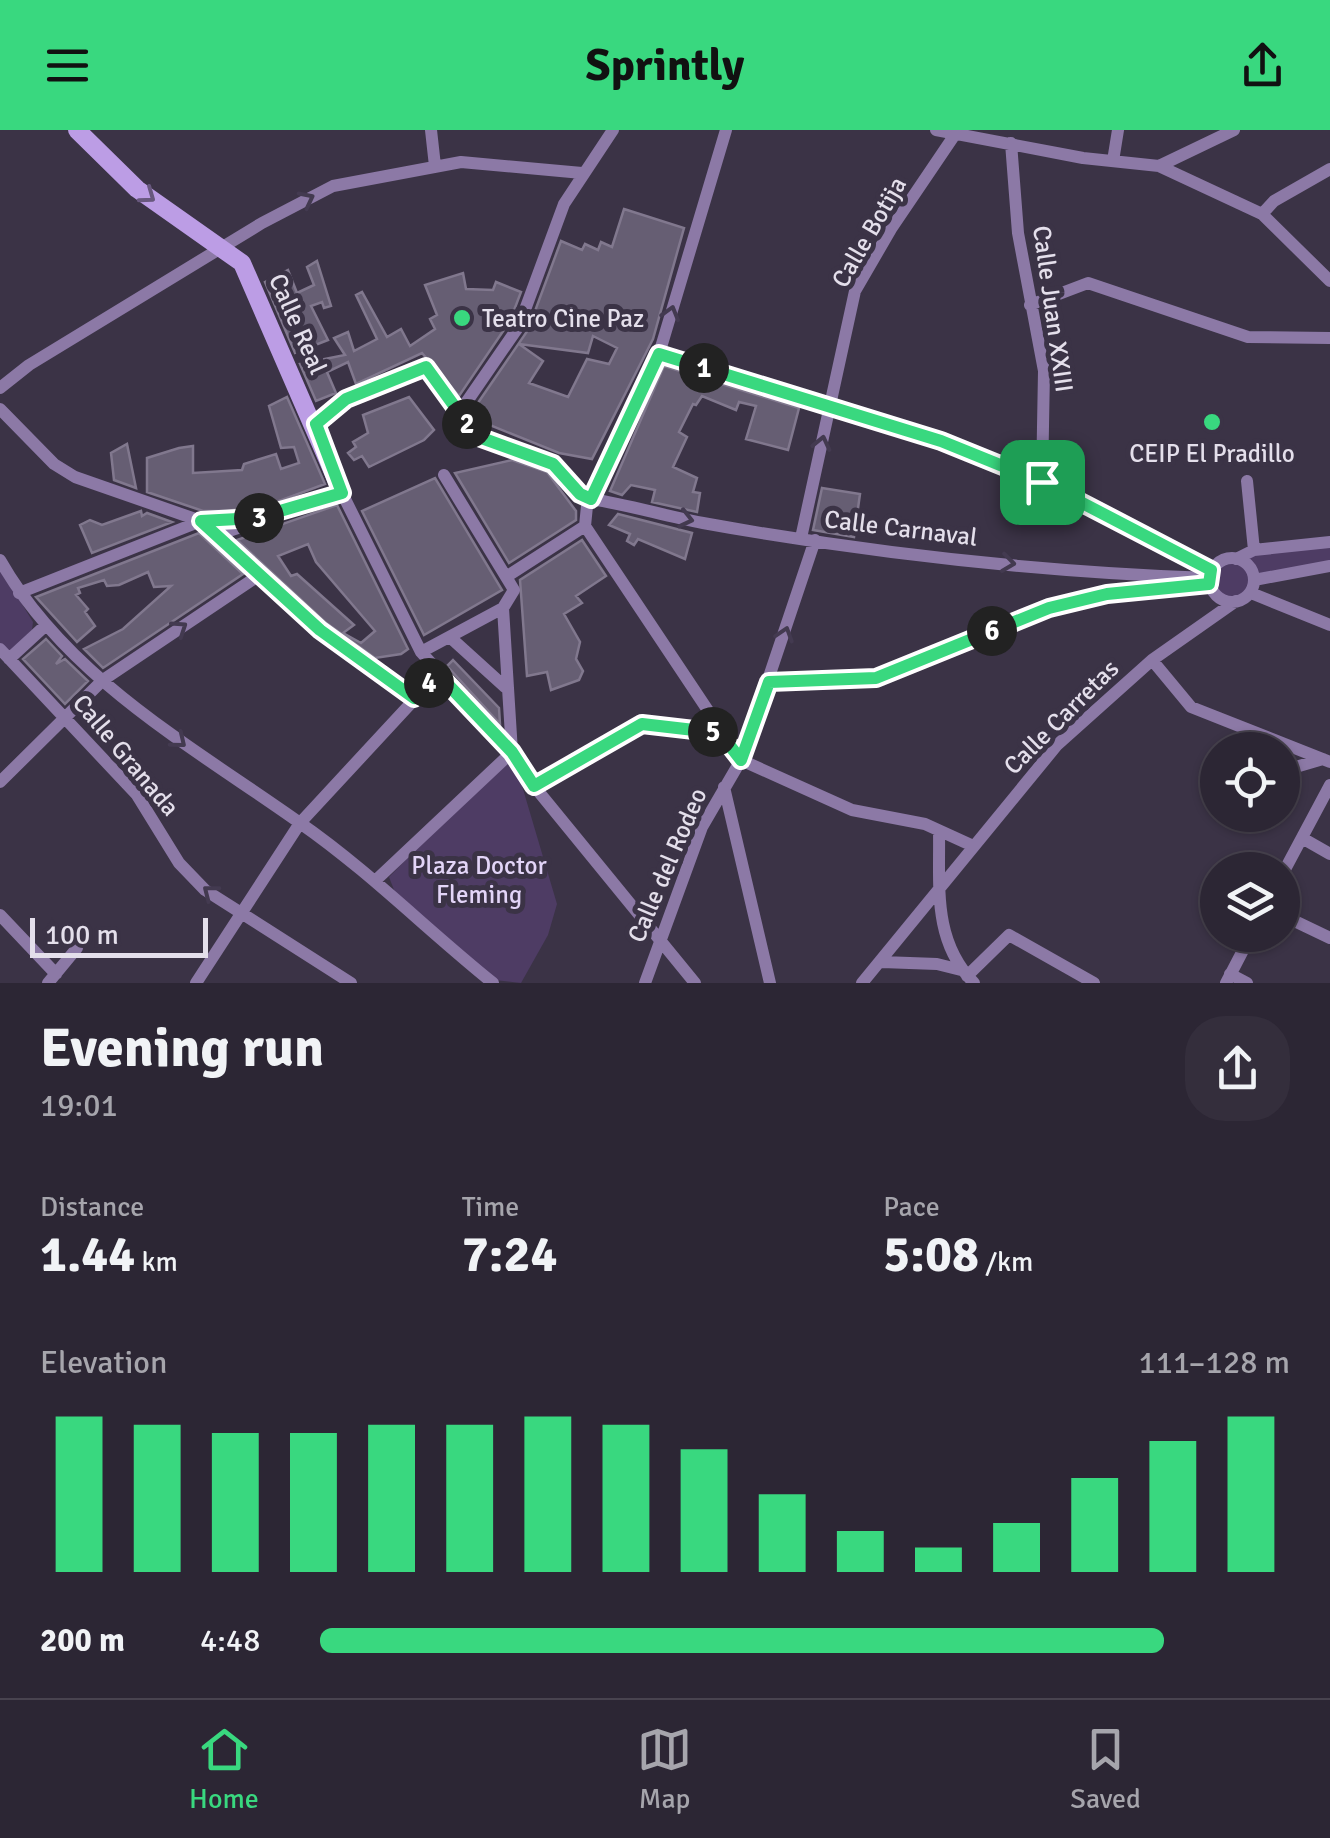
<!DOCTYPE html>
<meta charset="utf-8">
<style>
body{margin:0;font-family:Signika,sans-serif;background:#342e3c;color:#f1f3f6;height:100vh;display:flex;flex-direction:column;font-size:38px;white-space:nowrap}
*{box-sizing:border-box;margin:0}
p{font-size:32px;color:#a6a5ac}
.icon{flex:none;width:55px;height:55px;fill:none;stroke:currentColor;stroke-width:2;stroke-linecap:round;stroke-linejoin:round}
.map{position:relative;height:853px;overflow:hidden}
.side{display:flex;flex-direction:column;background:#2c2634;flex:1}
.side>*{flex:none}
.fabs{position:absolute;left:1200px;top:602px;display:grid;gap:20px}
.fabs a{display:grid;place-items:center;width:100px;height:100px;border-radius:50%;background:#2c2634;box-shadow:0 2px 8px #0004,0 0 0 2px #48434f;font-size:50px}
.scale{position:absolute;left:30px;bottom:25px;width:178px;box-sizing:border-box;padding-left:10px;border:5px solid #e4dfeb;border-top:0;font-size:28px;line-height:35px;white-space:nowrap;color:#e4dfeb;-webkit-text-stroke:8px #3b3346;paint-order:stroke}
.pin{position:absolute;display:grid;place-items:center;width:85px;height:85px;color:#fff;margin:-42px;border-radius:20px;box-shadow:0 5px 15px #0006}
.km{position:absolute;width:50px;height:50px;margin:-25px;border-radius:50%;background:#222;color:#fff;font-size:28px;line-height:50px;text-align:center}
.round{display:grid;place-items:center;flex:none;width:105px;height:105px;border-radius:40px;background:#342e3c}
.headline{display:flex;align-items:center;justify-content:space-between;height:170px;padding:0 40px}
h1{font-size:55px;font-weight:800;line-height:75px}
.figures{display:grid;grid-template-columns:repeat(3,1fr);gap:15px;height:170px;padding:10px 40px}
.figures div{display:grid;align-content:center}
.figures b{font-size:50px;font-weight:800}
.figures small{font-size:28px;font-weight:400}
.figures p{font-size:28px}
.chart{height:280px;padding:20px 40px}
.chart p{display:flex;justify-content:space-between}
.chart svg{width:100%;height:180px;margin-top:10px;stroke:#39d87f;stroke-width:6}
ul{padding:0 40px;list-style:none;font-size:32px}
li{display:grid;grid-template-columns:160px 120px 1fr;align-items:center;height:75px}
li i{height:25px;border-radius:12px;background:#39d87f}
header{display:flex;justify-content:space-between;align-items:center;height:130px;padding:0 40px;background:#39d87f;color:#111;font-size:45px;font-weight:800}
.dock{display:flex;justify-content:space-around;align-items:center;height:140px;border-top:2px solid #48434f;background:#2c2634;font-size:28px;color:#a6a5ac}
.dock a{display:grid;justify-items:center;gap:5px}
.dock .active{color:#39d87f}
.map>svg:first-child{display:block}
.green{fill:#4e3c64}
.building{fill:#665e73;stroke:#81788e;stroke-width:2.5;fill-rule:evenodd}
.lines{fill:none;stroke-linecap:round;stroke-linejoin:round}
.street{stroke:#8c79a6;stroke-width:12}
.secondary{stroke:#bc9de5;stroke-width:18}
.oneway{stroke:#68587e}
.oneway2{stroke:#433a50}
.route-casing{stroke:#fff;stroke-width:20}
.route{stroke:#39d87f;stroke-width:12}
.poi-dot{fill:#39d87f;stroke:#3b3346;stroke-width:4}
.labels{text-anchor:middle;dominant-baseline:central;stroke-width:10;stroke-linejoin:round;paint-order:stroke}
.street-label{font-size:25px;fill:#e4dfeb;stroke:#3b3346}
.poi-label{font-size:25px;fill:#e4dfeb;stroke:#3b3346;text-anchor:start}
.park-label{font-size:25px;fill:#e3d5f8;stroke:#3b3346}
</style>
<header><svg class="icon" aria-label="menu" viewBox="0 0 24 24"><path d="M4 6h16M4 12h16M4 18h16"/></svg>Sprintly<svg class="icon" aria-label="share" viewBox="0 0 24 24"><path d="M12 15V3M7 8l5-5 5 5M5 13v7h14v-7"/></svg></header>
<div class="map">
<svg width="1330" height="853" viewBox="0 0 1330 853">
<rect width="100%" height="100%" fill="#3b3346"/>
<!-- green -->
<path class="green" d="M1330,413V436L1254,450L1244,469L1217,467L1209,454L1217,432L1254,420Z
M0,438L33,492L32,500L9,523L0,513Z
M512,622L557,774L548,805L521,853L495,850L396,765L389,747Z"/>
<!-- building -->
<path class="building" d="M624,79L684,98L653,209L592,329L559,323L492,296L473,280L528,200L561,111L582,120L585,114L598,120L601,112L612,117ZM593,206L617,218L609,234L587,229L568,267L529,253L543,231L519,214L588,223Z
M317,131L331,176L324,178L322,172L311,176L328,210L295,223L265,152L288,140L297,163L314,155L307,137Z
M463,143L466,159L493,160L496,152L521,162L510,191L459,266L422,223L356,254L348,232L327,242L336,263L316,271L300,234L345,225L334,208L348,202L354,221L377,209L356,165L362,162L387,207L401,199L410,216L435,199L430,189L437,185L425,155Z
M664,236L799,278L788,320L746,309L756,276L739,272L736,280L702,266L696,275L693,274L679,302L687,307L673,337L697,348L693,362L700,363L697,382L652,372L655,360L631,355L622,365L610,361Z
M287,267L325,354L271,374L227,381H203L147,362V328L179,318L193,316V343L242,340L244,334L276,324L281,339L299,333L294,317L281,318L269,276Z
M409,267L434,300L424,310L369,337L362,326L354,330L348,323L356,317L353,312L368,303L363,285Z
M127,314L136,358L114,350L111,323Z
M512,330L547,342L576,381V390L509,433L455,343Z
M435,348L502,460L424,505L362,381Z
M822,358L860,364L854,407L813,400Z
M337,375L408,519L401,524L375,528L325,492L237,410ZM308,414L316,432L375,501L361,513L343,503L354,495L297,444L291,446L278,426Z
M141,381L142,386L147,383L172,392L92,423L80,395L90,390L102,395Z
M618,384L692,403L685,429L638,409L634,415L627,411L630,404L609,395Z
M199,403L243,444L103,538L84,519L123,499L171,456L154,457L148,442L119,455L107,456L104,450L78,458L80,463L76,465L88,479L85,482L95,496L77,512L36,467Z
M582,410L606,446L576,466L582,473L564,484L580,512L576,529L583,541L579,550L551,560L547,542L527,546L520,450Z
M46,509L62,526L56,534L65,529L88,551L65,574L23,529Z
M453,530L499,578L500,594L447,536Z"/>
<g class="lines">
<!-- street -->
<path class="street" d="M431,0L435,36
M726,0L659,224L587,376L585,396L741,630L852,680L925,694L971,715
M936,0L1083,28L1159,36L1262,84L1330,151
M1011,13L1018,103L1044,241L1042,352
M1113,31L1118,0
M1159,36L1234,0
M1262,84L1274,71L1330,39
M1030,175L1088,153L1248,207L1330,208
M659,224L941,311L1042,352L1211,440
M0,258L29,235L262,93L333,56L461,32L582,43
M0,279L54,334L75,347L201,391L319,500L413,568
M459,283L519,196L564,74L613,0
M316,294L346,269L425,237L477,307L553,334L580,364L591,369C629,375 665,386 703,393C869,423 1041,442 1209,448
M1247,351L1254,420
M217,405L342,363L421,522L512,622L534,656L695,853
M801,408L855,161L891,99L956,3
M1210 450a22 22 0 1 1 44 0a22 22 0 1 1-44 0Z
M1236,429L1254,420L1330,412
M0,430C67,548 193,617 300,693C369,741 428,801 493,853
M506,447L585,396
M1254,450L1330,436
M19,463L201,391H238
M1251,463L1330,495
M452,509L505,557
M0,519L137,665L179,733L205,760L351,853
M421,522L503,478L514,460L444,345
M9,529L46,495
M1152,530L1191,577L1330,632
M769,553L877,548L1049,478L1107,464L1191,455
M1282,641L1323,629
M0,652L103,550L258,446
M534,656L642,594L720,603
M724,657L770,853
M939,701C940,756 932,810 974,853
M1302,708L1330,724
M1282,745L1330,655
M376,750L512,622L503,478
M0,785L56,844
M1282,785L1330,808
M882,832L937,834L961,840
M1230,844L1247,853
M967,846L1009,805L1094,853
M48,853L77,818
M196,853L300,693L438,544
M645,853L702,697L741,630L815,410
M862,853L1057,615L1152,530L1236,471
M1226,853L1251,805"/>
<!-- secondary -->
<path class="secondary" d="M77,0L137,59L242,133L342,363"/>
</g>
<!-- one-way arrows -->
<defs><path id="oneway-chevron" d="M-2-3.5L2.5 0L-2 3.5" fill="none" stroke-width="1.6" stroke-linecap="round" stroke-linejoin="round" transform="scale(2.5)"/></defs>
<use class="oneway" href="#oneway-chevron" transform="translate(148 66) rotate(36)"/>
<g class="oneway2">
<use href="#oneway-chevron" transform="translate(307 69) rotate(-27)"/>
<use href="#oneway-chevron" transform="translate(671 183) rotate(-74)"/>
<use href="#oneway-chevron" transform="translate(822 313) rotate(-77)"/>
<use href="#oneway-chevron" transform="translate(686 389) rotate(13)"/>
<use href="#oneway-chevron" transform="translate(1008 433) rotate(7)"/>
<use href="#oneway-chevron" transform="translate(180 498) rotate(-34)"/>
<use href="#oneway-chevron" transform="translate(785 504) rotate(-72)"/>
<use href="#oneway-chevron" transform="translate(179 611) rotate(39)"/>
<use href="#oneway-chevron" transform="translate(210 762) rotate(-142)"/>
</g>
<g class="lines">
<defs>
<path id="route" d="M659,224L941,311L1042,352L1211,440L1209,454L1107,464L1049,478L876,548L769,552L741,630L720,603L642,594L534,656L512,622L438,544L414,568L320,500L201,391L256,388L342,363L316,294L346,269L426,237L476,306L553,334L580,364L591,369Z"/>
</defs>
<!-- route casing -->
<use href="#route" class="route-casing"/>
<!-- route -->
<use href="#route" class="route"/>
</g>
<!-- markers -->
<g class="poi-dot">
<circle cx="462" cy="188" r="10"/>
<circle cx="1212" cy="292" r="10"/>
</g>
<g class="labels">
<!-- street labels -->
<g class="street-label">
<text transform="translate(869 102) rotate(-60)">Calle Botija</text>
<text transform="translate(1053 179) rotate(82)">Calle Juan XXIII</text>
<text transform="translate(298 194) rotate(66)">Calle Real</text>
<text transform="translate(901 398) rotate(7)">Calle Carnaval</text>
<text transform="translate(1061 587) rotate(-45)">Calle Carretas</text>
<text transform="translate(126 625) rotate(50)">Calle Granada</text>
<text transform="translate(667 735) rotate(-67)">Calle del Rodeo</text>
</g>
<!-- poi labels -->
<g class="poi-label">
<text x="482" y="188">Teatro Cine Paz</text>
<text x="1212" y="323" text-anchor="middle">CEIP El Pradillo</text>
</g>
<!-- park labels -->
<g class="park-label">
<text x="479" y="735">Plaza Doctor<tspan x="479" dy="29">Fleming</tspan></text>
</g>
</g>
</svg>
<div class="fabs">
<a><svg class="icon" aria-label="locate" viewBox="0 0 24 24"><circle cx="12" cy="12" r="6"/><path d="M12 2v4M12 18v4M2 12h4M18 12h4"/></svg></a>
<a><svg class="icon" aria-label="layers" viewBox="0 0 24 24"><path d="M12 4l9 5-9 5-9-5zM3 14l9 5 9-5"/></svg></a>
</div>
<div class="scale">100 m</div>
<div class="pin" style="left:1042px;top:352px;background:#1e9e55"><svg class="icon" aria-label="arrive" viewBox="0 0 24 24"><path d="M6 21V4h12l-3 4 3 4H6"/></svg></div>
<b class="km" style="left:704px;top:238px">1</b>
<b class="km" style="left:467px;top:294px">2</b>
<b class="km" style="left:259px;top:388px">3</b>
<b class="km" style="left:429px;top:553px">4</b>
<b class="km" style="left:713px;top:602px">5</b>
<b class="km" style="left:992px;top:501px">6</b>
</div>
<section class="side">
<div class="headline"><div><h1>Evening run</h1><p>19:01</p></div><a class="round"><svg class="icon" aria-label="share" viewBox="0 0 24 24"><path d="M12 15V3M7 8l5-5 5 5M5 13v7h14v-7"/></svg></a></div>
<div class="figures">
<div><p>Distance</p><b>1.44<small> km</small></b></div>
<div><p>Time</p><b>7:24</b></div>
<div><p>Pace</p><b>5:08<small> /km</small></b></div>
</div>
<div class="chart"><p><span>Elevation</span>111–128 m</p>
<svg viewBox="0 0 160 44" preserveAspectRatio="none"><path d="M5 44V6M15 44V8M25 44V10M35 44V10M45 44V8M55 44V8M65 44V6M75 44V8M85 44V14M95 44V25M105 44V34M115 44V38M125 44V32M135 44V21M145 44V12M155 44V6"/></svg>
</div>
<ul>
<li><b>200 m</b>4:48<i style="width:87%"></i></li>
</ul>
</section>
<nav class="dock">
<a class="active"><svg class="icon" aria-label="home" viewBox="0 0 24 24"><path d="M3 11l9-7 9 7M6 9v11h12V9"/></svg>Home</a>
<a><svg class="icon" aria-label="map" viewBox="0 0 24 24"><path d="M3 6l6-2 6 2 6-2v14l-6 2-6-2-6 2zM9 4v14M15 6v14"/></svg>Map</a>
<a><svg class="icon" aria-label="saved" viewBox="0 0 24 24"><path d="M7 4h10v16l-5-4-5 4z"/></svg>Saved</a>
</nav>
